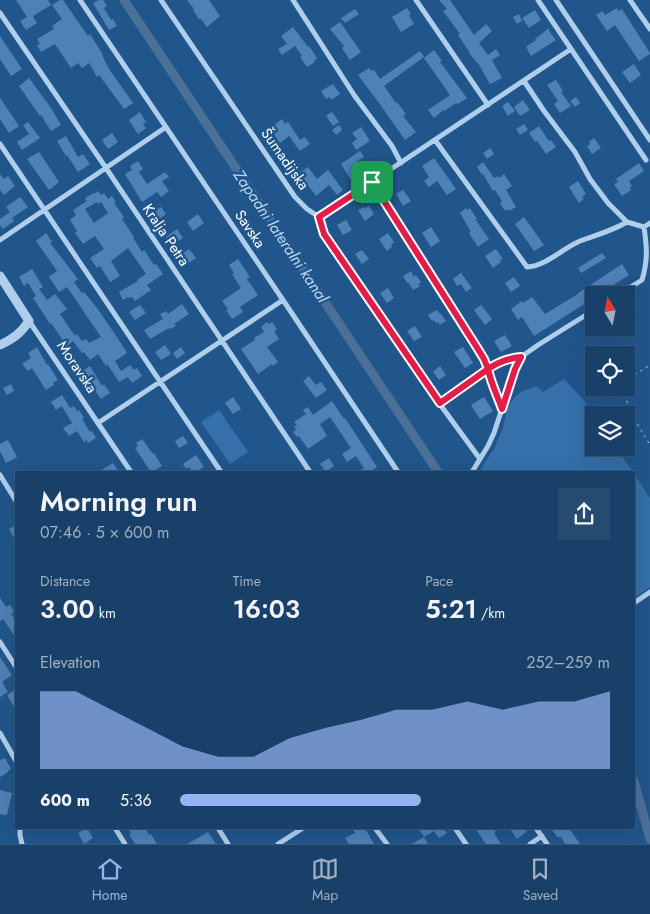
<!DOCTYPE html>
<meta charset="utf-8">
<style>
body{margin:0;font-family:Jost,sans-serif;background:#264b71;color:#f1f3f6;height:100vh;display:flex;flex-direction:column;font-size:19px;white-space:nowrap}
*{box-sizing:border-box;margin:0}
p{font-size:16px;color:#9fafc0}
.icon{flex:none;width:28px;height:28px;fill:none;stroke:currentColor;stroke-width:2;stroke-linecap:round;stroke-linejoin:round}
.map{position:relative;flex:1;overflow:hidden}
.sheet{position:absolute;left:15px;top:471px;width:620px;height:358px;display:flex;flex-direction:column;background:#194069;border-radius:0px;box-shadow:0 5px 20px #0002,0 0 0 1px #37597d}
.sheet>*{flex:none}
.needle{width:32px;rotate:350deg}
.fabs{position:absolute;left:585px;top:286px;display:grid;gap:10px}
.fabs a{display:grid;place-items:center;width:50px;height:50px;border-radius:0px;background:#194069;box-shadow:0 5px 20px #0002,0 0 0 1px #37597d;font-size:25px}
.pin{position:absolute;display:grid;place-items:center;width:42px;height:42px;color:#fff;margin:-21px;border-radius:10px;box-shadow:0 2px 8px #0006}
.round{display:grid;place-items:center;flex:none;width:52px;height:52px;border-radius:0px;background:#264b71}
.summary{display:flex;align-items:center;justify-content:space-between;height:85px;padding:0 25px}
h1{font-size:28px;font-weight:600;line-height:38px}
.stats{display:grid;grid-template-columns:repeat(3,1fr);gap:8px;height:85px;padding:5px 25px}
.stats div{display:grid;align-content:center}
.stats b{font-size:25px;font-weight:600}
.stats small{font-size:14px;font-weight:400}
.stats p{font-size:14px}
.chart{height:140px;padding:10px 25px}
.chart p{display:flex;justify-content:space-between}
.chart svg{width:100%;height:90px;margin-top:5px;fill:#95b2f1;opacity:.7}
ul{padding:0 25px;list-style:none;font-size:16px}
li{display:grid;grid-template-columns:80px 60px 1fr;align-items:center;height:38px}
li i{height:12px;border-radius:6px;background:#95b2f1}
.tabs{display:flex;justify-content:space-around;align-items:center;height:70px;border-top:1px solid #37597d;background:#194069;font-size:14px;color:#9fafc0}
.tabs a{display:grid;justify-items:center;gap:2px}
.tabs .selected{color:#95b2f1}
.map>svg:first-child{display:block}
.green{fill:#3570aa}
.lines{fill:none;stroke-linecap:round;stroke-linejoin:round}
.canal{stroke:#4b7097;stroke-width:9}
.building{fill:#4e81b6;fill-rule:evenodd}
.path{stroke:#afceeb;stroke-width:1;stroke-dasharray:2.5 4;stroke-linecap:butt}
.minor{stroke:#afceeb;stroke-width:5}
.tertiary{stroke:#afceeb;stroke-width:9}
.route-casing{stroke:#fff;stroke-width:10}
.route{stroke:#e11d48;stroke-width:6}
.labels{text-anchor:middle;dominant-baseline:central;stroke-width:5;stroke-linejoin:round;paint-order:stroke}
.street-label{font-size:15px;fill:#fff;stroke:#21568c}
.water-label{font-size:16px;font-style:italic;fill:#bbd7f3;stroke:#21568c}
</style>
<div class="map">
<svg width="650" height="844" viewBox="0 0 650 844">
<rect width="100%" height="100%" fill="#21568c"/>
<!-- green -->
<path class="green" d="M564,379L583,399L594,415V448H616L633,472H480L483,465L494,449L503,428L507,408L514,398L521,392L536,386L543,392Z
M219,410L248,452L230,464L201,422Z
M634,474L650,498V587L634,599Z"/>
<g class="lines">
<!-- canal -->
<path class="canal" d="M124,0L438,472
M634,781L650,839"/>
</g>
<!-- building -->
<path class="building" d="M16,0H48L51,5L33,16L37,23L26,30L20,21L27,17Z
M60,0H63L88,36L90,34L103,55H102L109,69L133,103L124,109L99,75L97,77L89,63L82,68L78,63L71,68L55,44L41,52L37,45L40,44L37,39L54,29L52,26L62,19L52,5Z
M99,0H103L107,6L104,8L111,20L113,19L117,26L109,30L93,3Z
M187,0H209L220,16L207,27L201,19H199L193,10L194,9Z
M439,0H450L474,35L486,24L492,31L479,43L488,55L496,49L500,55L492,60L502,78L490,84L478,63H477L469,53H470L458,35L460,34L443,11L447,9Z
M407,8L411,14L409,15L414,24L401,32L392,17Z
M617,8L618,11L622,9L650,53V54L639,61L615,25L607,31L596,15L602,11L605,15Z
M355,9L359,14L345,23L341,18Z
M535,10L541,20L529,28L522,18Z
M519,14L522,21L517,24L513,17Z
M340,22L361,52L350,60L342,48L344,46L330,29Z
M293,27L308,47L309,46L317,58L314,61L315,62L307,67L300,57L302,56L295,46L282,55L278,49L287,44L281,36Z
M549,28V31L556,40L531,56L526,47L536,40L535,39Z
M0,36L22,69L11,76L0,59Z
M434,50L442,61L440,62L467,98L458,104L456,103L444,111L443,110L434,118L428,110L450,95L424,58Z
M420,51L424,57L384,86L396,103L397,102L406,114L403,116L416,132L405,140L379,103L358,75L369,68L372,71L374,70L380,79Z
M634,64L641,75L630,83L622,72Z
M29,78L51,108L61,125L51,131L41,115L40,116L19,86Z
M556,80L563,91L561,92L571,106L560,113L554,104L558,101L547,85Z
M333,84L340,94L331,100L330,97L326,99L321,91Z
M576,97L580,103L575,107L570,101Z
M0,98L19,126L9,133L0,119Z
M523,100L530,110L520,116L514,107Z
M508,102L515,111L508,116L502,106Z
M140,112L146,122L143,124L146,128L138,134L129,120Z
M332,112L339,122L333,126L326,116Z
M282,119L285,124L288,122L300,140L305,137L310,144L300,151L289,136L280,143L270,128Z
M28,122L40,138L22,150L17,142L29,134L23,125Z
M524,124L528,130L520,135L516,129Z
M339,125L342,130L336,135L332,130Z
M539,126L549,141L551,140L556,147L546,154L537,141L535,142L529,133Z
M361,127L370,141L356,150L352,143L357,139L352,133Z
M112,133L118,142L108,149L102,140Z
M66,136L78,157L83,154L90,164L78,172L67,155L66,156L57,141Z
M594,138L601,148L592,154L587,146L590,144L589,142Z
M490,148L494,154L487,159L483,153Z
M360,151L364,157L356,162L363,172L351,180L341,164Z
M39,152L59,182L49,190L27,159Z
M434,158L456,189L447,195L437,181L429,187L424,181L429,177L422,166Z
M138,161L143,169L139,172L147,184L165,172L169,177L162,181L169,191L161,197L157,192L142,202L125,174L132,170L130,166Z
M483,162L494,178L498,176L499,178L504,174L512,186L506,190L516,207L509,211L508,209L505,211L500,203L502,201L495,190L493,191L483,174L482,175L477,167Z
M639,163L644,171L629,181L632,186L630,187L631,190L622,196L614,184L618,182L616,179Z
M308,167L317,179L328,170L343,190L337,195L329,185L316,196L299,173Z
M0,174L4,179L8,176L15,186L4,195L0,190Z
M578,181L586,194L582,197L584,199L579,203L569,187Z
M403,190L411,201L403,206L396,194Z
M98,191L101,195L104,193L108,199L112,196L116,202L114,203L124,217L122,219L134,237L133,238L142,252L144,250L154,265L156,264L163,274L147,285L151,290L135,301L132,297L129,298L128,297L123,300L119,292L138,281L137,280L146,274L128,248L111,261L120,276L110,282L100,266L97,268L90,258L104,249L95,236L83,244L75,233L77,231L70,220L76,215L73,210L87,201L85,198L94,193V194ZM97,202L98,204L101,202L108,213L94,223L85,209Z
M20,197L28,207L12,218L14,221L3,229L0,225V219L10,212L6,207Z
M369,206L374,214L365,221L358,210L364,207L365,208Z
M161,207L166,214L156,221L151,213Z
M466,208L467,210L470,208L477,219H475L489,239L478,247L469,233L471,232L460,213Z
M198,214L204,223L193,231L187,222Z
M524,217L544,245L534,251L515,224Z
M346,220L352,230L343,235L337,225Z
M431,227L440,241L431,247L422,233Z
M177,229L183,238L172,245L166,237Z
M46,233L52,242L50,243L78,279L74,282L82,293L84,292L97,308L117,337L127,353L115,361L121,371L130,365L134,370L137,368L142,376L132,383L128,377L119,382L108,365L106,366L98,354L90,360L84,352L82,353L73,341L67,346L51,323L50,324L43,313L33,298L36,296L28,283L24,286L19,277L32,269L43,287L39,289L47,300L55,294L67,309L60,314L75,336L77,334L82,341L86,339L89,343L101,337L67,287L59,292L49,277L57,271L36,241Z
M388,233L394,242L391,245L392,247L387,251L379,239Z
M189,249L196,258L186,265L179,256Z
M496,249L503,259L500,260L501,262L493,268L485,256Z
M362,250L369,259L362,264L355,254Z
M602,253L606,258L581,273L578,268Z
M238,259L250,277L247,279L258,295L240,307L243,312L232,319L226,310L228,309L222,301L241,288L232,274L234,273L229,265Z
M622,264L629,275L598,295H594V298L534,336L522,317L518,320L511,309L522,301L523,303L532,297L545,314L578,294V293Z
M411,271L414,277L416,275L421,282L418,284L420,286L413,290L408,282L407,283L403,276Z
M461,273L472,288L466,292L461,284L457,286L453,279Z
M514,277L520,286L511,292L505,283Z
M388,288L394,298L387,303L380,293Z
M182,304L189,314L174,324L176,326L170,329L169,328L150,339L144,330L163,319L160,314L166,311L168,314Z
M140,305L146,313L135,320L129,312Z
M481,305L492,319L485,325L474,310Z
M437,310L440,314H441L446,321L440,325L438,322L436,323L434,320L432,321L428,315Z
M267,322L269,324L272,322L277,329L274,331L279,339L267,347L278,362L273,366L272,364L258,374L241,349L255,340L254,338L264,332L261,327Z
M415,326L422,337L414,341L407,331Z
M505,335L512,346L501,352L494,341Z
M165,345L171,354L161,360L155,352Z
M37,347L47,365L48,364L58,380L53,383L54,385L46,390L32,368L28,371L22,364L31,358L28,353Z
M181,347L185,353L177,359L173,353Z
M463,347L473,363L465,368L454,352Z
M90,366L102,386L104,384L110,393L101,399L87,379L86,380L81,372Z
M440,366L446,375L439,380L433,372Z
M309,376L316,385L321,382L327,390L316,398L303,381Z
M11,384L14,391L7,395L3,388Z
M62,395L70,408L74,406L77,411L79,410L84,418L82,419L90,432L92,431L96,438L88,443L87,440L84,442L77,431L69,436L63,428L72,423L62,406L56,410L51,402Z
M233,397L241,409L233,414L225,403Z
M484,397L493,411L480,419L471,405Z
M332,401L344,419L345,418L377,467L370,472H357L364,468L356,456L347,462L342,454L351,448L330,417L320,424L327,436L308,449L299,436L297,437L293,432L296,430L294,427L297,425L294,422L306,414L303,410L308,407L313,415Z
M183,436L188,443L179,448L175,441Z
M142,439L153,454L154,453L162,466L152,472H151L135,448L138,446L136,443Z
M8,440L17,457L6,463L0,451V444Z
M196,455L204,467L196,472H192L189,467L186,469L183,464Z
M329,458L334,466L326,472L320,464Z
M113,463L119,472H98Z
M16,525V541L9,529Z
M0,598L6,607L10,605L14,612L11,614L16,621V638L3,619L0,621Z
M0,657L12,675L2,682L8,692L0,697Z
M16,689V710L7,695Z
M5,758L11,769L8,771V772L0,777V760Z
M0,790L12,793L7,815L0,814Z
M87,828L93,838L84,844L78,833Z
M129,828H145L149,835L151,834L157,844H135L129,834L131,833L129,830L131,829Z
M356,828H365L374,844H349L345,838L355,833L353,829Z
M418,828H443L447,833L439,838L434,831L424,837Z
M475,828H493L496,832L494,833L501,844H486Z
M514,828H524L527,831L517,839L511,830Z
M551,828H569L580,844H565L561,837H557Z
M208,832L216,844H187Z
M424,837L428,844H412Z"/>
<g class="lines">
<!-- path -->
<path class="path" d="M626,384L630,378L650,365
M624,388L629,410L650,445"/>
<!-- minor -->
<path class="minor" d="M80,0L283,300L398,472
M161,0L295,197L307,209L319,217L325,234L439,403L480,459
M293,0L354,95L392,146L401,163
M416,0L488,105
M538,0L646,160
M556,0L650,140
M630,0L650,29
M0,13L106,168L310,472
M524,81L544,111L575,152L590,179L608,203L627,222L644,227
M435,140L527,267C546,266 563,248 580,241C596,235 612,231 627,222
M0,144L221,472
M372,182L476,345L484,359L488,369L439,403
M319,217L571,49
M0,240L166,127
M618,295L642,280C648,260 647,248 644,227L650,223
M29,321L131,472
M501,408L498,398L493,387L488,369C498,362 508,358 521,357
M98,423L283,300
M472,472L488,446L494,433L515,369L521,357L538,345L594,310
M0,475L16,501
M634,603L650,592
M0,642L16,667
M0,733L16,761
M20,828V835L22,844
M115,828L125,844
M218,828L228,844
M375,828L387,844
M455,828L466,844
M536,828L547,844
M278,844L303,828
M530,844L542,836"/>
<!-- tertiary -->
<path class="tertiary" d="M0,276L29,321C21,333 13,339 0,345"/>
</g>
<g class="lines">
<defs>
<path id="route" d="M372,182L319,217L324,234L440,403L488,369C491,383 497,395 502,409L515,369L521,357C508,358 498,362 488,369L484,359L476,346L372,182"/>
</defs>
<!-- route casing -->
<use href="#route" class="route-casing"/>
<!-- route -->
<use href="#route" class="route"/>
</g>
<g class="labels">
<!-- street labels -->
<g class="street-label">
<text transform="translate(285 159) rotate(55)">Šumadijska</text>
<text transform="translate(250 229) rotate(56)">Savska</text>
<text transform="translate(166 235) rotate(56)">Kralja Petra</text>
<text transform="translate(77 367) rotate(56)">Moravska</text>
</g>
<!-- water labels -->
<g class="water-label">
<text transform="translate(281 236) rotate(56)">Zapadni lateralni kanal</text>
</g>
</g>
</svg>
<div class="fabs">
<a><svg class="needle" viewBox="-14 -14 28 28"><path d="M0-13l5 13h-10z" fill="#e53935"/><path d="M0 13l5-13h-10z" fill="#9fafc0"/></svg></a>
<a><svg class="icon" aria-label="locate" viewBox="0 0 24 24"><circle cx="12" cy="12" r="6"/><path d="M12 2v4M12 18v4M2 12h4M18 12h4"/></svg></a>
<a><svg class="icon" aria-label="layers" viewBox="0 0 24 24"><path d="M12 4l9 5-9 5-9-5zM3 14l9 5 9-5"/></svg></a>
</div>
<div class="pin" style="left:372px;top:182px;background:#1e9e55"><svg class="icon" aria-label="arrive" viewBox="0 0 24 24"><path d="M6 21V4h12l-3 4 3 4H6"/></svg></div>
<section class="sheet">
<div class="summary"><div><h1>Morning run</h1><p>07:46 · 5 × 600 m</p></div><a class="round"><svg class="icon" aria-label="share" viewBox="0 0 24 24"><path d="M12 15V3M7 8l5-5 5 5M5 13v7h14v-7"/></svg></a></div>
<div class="stats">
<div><p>Distance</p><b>3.00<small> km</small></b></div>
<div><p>Time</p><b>16:03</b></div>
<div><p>Pace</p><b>5:21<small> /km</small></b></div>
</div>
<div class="chart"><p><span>Elevation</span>252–259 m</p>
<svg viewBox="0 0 160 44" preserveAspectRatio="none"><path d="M0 44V6L10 6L20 15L30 24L40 33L50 38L60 38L70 29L80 24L90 20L100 15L110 15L120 11L130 15L140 11L150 11L160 6V44z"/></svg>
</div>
<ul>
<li><b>600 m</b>5:36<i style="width:56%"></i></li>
</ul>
</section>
</div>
<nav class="tabs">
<a class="selected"><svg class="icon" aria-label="home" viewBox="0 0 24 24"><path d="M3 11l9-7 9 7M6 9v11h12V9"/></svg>Home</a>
<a><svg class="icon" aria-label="map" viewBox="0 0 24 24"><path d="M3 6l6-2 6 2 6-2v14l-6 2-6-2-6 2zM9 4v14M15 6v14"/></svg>Map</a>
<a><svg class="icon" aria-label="saved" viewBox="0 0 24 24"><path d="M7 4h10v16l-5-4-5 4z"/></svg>Saved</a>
</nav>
